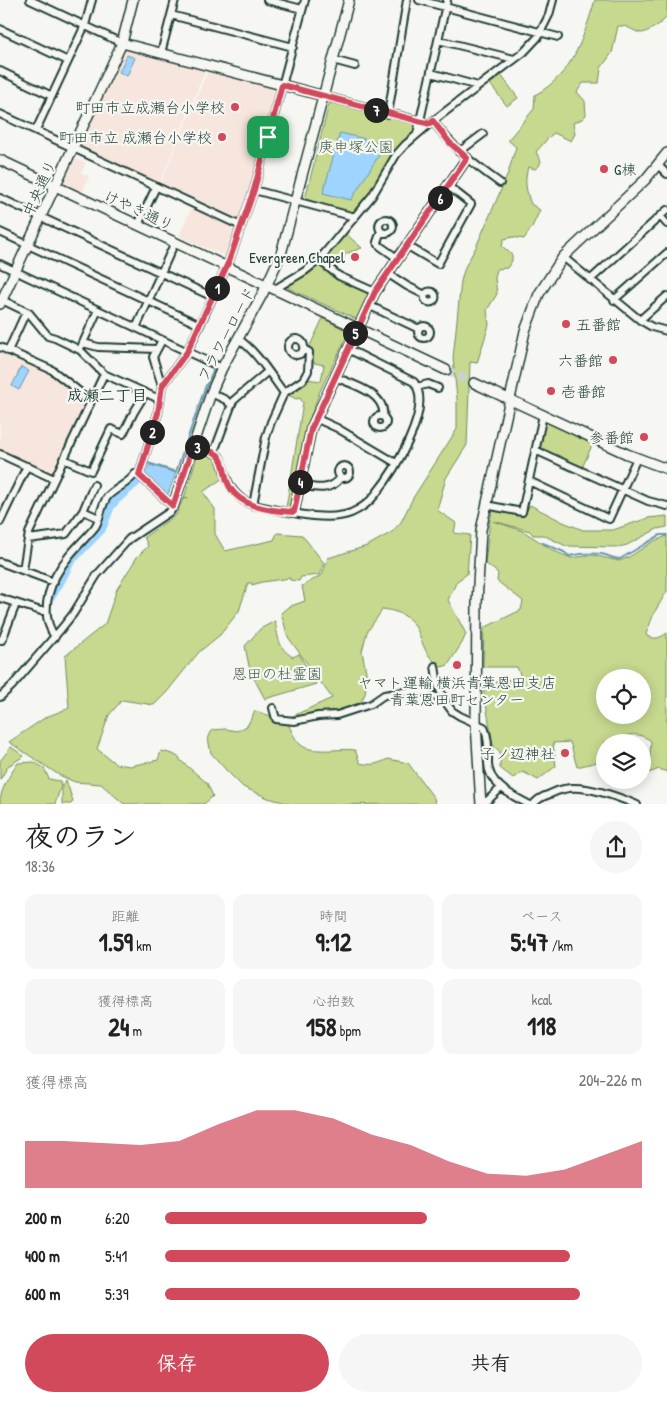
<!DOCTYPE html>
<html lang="ja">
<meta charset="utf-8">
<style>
body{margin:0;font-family:"Patrick Hand","Klee One",sans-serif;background:#f6f6f6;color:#222;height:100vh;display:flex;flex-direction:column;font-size:19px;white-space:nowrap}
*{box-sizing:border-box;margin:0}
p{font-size:16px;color:#767676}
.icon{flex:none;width:28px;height:28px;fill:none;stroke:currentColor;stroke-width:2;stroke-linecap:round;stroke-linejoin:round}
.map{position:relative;height:804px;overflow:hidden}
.panel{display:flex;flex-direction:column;background:#fff;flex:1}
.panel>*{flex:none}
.buttons{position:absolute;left:596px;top:669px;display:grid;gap:10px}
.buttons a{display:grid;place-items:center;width:55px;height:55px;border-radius:50%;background:#fff;box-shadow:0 2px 12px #0003;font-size:25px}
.pin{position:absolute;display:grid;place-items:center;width:42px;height:42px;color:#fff;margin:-21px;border-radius:10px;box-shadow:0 2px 8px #0006}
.km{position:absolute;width:25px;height:25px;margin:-12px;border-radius:50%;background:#222;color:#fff;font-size:14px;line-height:25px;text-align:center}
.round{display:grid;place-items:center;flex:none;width:52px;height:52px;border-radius:26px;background:#f6f6f6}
.head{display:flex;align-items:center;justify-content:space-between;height:85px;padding:0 25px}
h1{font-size:28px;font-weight:800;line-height:38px}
.figures{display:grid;grid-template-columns:repeat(3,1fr);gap:8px;height:85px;padding:5px 25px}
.figures div{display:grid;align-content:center;border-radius:12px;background:#f6f6f6;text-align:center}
.figures b{font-size:25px;font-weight:800}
.figures small{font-size:14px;font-weight:400}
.figures p{font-size:14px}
.chart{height:140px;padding:10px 25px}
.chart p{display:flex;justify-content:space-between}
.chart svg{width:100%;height:90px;margin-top:5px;fill:#d1495b;opacity:.7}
.cta{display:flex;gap:10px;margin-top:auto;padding:10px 25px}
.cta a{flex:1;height:58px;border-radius:30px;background:#d1495b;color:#fff;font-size:20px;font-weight:800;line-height:58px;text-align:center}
.cta a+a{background:#f6f6f6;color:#222}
ul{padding:0 25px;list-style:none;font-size:16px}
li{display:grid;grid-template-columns:80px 60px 1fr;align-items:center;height:38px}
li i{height:12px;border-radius:6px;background:#d1495b}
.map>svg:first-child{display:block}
.built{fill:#f7e6dd}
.green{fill:#c6d98e;stroke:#728b61;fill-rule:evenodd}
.water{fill:#9ed4fd;stroke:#6b98ad}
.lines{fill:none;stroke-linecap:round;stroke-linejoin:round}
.stream{stroke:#6b98ad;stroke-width:2}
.river{stroke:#9ed4fd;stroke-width:10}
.secondary-tunnel{stroke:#cbd1cc;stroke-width:9;stroke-dasharray:9 4.5;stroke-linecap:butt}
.street-casing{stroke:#1f3d34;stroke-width:10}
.secondary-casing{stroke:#1f3d34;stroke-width:12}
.street{stroke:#f6f6f2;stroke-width:6}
.secondary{stroke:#f6f6f2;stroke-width:9}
.route-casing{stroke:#fff;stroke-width:10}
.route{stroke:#d1495b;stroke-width:6}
.poi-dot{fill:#d1495b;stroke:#f6f6f2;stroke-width:2}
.labels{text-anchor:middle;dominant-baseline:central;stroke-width:4.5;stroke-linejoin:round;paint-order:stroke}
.poi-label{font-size:15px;fill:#1f3d34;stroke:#f6f6f2;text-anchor:end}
.park-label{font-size:15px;fill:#405c46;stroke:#f6f6f2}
.street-label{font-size:15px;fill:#1f3d34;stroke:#f6f6f2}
.neighbourhood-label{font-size:16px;font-weight:bold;fill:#1f3d34;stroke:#f6f6f2}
</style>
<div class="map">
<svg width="667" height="805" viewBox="0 0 667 805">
<rect width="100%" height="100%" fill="#f6f6f2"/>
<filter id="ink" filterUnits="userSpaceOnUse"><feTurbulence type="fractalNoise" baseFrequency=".02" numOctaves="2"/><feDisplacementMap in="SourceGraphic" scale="10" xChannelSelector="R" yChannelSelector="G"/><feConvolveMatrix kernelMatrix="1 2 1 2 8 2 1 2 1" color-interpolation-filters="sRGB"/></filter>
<g filter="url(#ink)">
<!-- built -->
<path class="built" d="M126,50L206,69L159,185L80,148L79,145L123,51Z
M208,70L276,89L250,189L239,221L160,185Z
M72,157L86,163L81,173L89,176L83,192L66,184L63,178Z
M192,207L235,227L237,229L228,255L224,256L179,236Z
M0,350L50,374L84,400V405L53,474L0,450Z"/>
<!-- green -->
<path class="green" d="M595,0H667C667,5 667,12 667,16C666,21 645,34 641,33C632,31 628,25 618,26L612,53L601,68L599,83H583L577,92L585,101L586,115L582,119L573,123L575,134L571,141L554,133L549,137L536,152L541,161L539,166L535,169L528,167C524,181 526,191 531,204L540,210L532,227L524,239L513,237L504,239L502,246L512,255V261L507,268L497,269L495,278L497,294L487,310L489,325L477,363L470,362L467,445L446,478L437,510L456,523L454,533L470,535L467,574L457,581L448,600L466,634L462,643L448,665L442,667C410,649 432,616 383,609L367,632L362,651L367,677L365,694L358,708L343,713L331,710L327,712H319L289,725C291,731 296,741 301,745C311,754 341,748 355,750L360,763C371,766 378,764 388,759L408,763L434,798L435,804L294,805L268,798L243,787L226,770L211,753L208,739L212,730L225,729L237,731L247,726L255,711L284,720L332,698L288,637L281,613L288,607L305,601L302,586L322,575L328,558L367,546L392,532L401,522L413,498L457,429V399L453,358L461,281L465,267L476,247L507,176L516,147L508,140L534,109L535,95C573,74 583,39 595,0Z
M501,75L518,98L507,106L490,84Z
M333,102L415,124L416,127L413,135L356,212L352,213L305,199L329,104Z
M345,233L362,248L345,254L342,264L333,268L325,262L324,259Z
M319,264L370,292L358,318L356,319L288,288L287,284Z
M323,318L345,330L347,336L320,391L308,424L293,509L286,508L303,403L300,398L296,399L286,394L306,379L321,381L324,365L310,362L308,350Z
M547,421L593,443L582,468L538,448L544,423Z
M198,453L215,456L223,478L203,492L215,509V534L225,551L274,540L277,533L302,535L324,563L319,575L301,577L299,581L290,580V578L262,582L252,585V583H248L239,611L220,635L199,652L166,693L154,705L122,700L109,715L97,749L116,764L130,766L158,760L161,751L173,754L180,758V760L207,783L213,796L204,804H124L101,784L75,782L59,775L9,742L46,717L69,708L65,656L105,624L117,589L137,557L148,546L144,537L176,515L183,499L188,498H184Z
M530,505L563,522L583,530H613L648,518L667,516V527L657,529L627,545L618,547L566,546L543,535H533L530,531L493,521L523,531L554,551L571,558L593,555L619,561L629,557L654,541L667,536V591L654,613L646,634L647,636C655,640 660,638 667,633V772L659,769L649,773L651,741C643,735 635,733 626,736L624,742H605V760L577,767L570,742L553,743L556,766L538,780L523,772L513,778L500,768V752L493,745L483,687L491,683L521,677L517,667H483L484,628L521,610L523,601L497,581L498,573L485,563L490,520L493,509L516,514H525ZM605,678H642V715H605Z
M275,621C278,636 278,649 293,657L299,654L316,684L265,699L250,671L245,646L260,629Z
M11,747L24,756L8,766L0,780V761Z
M34,762L44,768L49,779L60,781L61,786L55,804H0C0,789 10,775 18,763Z
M66,780L73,801L71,804H62V785Z"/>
<!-- water -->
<path class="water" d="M127,55L135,58L127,76L119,72Z
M340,133L386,144L351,200L323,193Z
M21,367L29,371L19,390L12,386Z
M150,465L176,473L168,494L166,495L145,477L144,473Z"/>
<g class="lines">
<!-- stream -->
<path class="stream" d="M143,473L148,463L176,472L205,388L214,369
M543,543L564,552L569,556C579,554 590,553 601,554C608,555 613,559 620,559L660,535H667"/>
<!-- river -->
<path class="river" d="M51,596L59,583L70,561L101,529L110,506L115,500L137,481"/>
<!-- secondary-tunnel -->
<path class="secondary-tunnel" d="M446,370L474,383"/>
<defs>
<path id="street" d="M30,0L122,43
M267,0L302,9
M419,0L558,37
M171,15L293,47
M0,29L68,61
M438,40L514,59
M161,53L175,0
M333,60L355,66
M0,71L52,96
M431,73L478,86
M324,96L424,122
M0,114L241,226
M388,114L407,0
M433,121C454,149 472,163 500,183
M36,130L85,25L92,0
M417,134L447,0
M459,152L483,134
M658,165L667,174
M254,190L355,217
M0,198L213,297
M660,216L667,224
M379 226a7 7 0 1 1 14 0a7 7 0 1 1-14 0Z
M138,225L156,187
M381,231L377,242L380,246L397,258
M0,232L200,325
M406,245L438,264L471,204L448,186
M563,257L640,320L652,327L667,331
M319,260L339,276L375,292
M0,264L222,368
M387,273L407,286L425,295
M590,280L667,210
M275,289L305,271L319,260L372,196L396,155L405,145L433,121L524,52L538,37L549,15L553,0
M424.5 297a5.5 5.5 0 1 1 11 0a5.5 5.5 0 1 1-11 0Z
M2,300L29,313L48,336L55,338L80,350L104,374L159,399
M614,300L667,253
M368,305L419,329
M640,320L667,296
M418 332a6 6 0 1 1 12 0a6 6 0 1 1-12 0Z
M136,328L175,242
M238,339C255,349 272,377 284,393
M288 347a8 8 0 1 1 16 0a8 8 0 1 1-16 0Z
M162,340L153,357L162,386
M83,343L98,347L157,349
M82,345L98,310
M0,347L52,370L90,400
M8,351L26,312
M335,377C351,384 387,393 383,417
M417,387L428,384L438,388
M211,393L226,400L231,405
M374 422a6 6 0 1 1 12 0a6 6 0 1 1-12 0Z
M315,418L337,428L396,463
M193,446C201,448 212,450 219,456C222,460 223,465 224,470C229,488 237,499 253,505C281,510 325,523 351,513C360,509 369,503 375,495C393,473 434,409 414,382L348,349
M535,450L648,501L667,506
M214,452L233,401L267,372
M0,454L54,479
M63,459L91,471L111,429L123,434L134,412L145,394
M338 472a6 6 0 1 1 12 0a6 6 0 1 1-12 0Z
M139,475L158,413L162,386L187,352L200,325L229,261L254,190L305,0
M529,481L609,519L637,458
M300,485C315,488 331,492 341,477
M253,505L266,437L271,422L284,393L303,380L308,371L309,352L303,349
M486,505L522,512L543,415
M83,511L94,485
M0,522L27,466
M28,539L66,534L83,511L99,518
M0,562L54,582
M23,570L29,533L104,374
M0,598L41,611H45
M55,637C37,611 51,578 69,556C77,546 87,537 95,527C101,518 101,504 108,496C117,487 128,484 135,474L139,475
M0,640H2L16,604
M435,666L438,685L444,700
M0,697L12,686L61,629L73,614L97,575L129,539L171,511L173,506L139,475
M273,708L276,719L294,721L318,716L337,715L371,704L384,695L410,691L423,692L444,700L452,711L460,716L484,727C489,738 488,750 488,762C487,784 513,796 530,805
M481,801H487L501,788
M533,805C537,799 544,796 550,794C554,792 559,790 564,789C584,784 619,797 637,805"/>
<path id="secondary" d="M122,43L324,96
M0,160L446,370
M0,304L122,43L133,0
M474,383L627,454L667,469
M173,506L211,393L222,368L263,293L281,254L349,0
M294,512L311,429L375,292L467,158
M481,805L476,723L477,603L481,530L525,331L539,294L563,257L645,180L667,153"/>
</defs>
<!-- street casing -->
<use href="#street" class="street-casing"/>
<!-- secondary casing -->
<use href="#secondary" class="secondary-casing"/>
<!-- street -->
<use href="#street" class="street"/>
<!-- secondary -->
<use href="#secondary" class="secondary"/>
</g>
</g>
<g class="lines" filter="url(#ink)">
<defs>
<path id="route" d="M282,85L430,124L433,121L450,143L467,158L375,292L311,429L294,512C270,511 236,507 227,481C224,473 225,462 218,455C212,450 201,448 193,446L173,506L139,475L158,413L162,386L187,352L229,261L254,190Z"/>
</defs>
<!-- route casing -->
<use href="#route" class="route-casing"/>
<!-- route -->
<use href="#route" class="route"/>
</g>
<!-- markers -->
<g class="poi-dot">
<circle cx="235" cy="107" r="5"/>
<circle cx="222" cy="137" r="5"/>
<circle cx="604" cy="169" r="5"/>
<circle cx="355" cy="257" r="5"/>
<circle cx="566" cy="324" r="5"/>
<circle cx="613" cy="360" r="5"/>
<circle cx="551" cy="391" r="5"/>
<circle cx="644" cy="437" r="5"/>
<circle cx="457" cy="665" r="5"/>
<circle cx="565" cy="753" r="5"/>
</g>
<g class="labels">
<!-- poi labels -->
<g class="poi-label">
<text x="225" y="107">町田市立成瀬台小学校</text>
<text x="212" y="137">町田市立 成瀬台小学校</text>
<text x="614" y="169" text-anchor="start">G棟</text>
<text x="345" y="257">Evergreen Chapel</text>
<text x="576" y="324" text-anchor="start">五番館</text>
<text x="603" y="360">六番館</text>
<text x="561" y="391" text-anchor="start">壱番館</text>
<text x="634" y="437">参番館</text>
<text x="457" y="682" text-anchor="middle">ヤマト運輸 横浜青葉恩田支店<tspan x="457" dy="17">青葉恩田町センター</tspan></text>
<text x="555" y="753">子ノ辺神社</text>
</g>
<!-- park labels -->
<g class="park-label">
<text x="356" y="146">庚申塚公園</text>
<text x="277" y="673">恩田の杜霊園</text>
</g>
<!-- street labels -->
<g class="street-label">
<text transform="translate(39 188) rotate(-65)">中央通り</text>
<text transform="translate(139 210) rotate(25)">けやき通り</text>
<text transform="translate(226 334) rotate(-62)">フラワーロード</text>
</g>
<!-- neighbourhood labels -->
<g class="neighbourhood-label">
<text x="107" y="395">成瀬二丁目</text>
</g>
</g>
</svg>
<div class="buttons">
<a><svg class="icon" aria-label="locate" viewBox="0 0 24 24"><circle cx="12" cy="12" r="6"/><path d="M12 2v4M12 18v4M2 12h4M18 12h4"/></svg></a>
<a><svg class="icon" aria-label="layers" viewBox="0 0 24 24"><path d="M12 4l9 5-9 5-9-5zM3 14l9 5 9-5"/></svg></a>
</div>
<div class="pin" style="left:268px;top:137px;background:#1e9e55"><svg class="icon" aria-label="arrive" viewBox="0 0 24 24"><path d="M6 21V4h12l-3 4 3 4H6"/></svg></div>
<b class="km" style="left:217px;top:288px">1</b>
<b class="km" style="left:152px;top:432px">2</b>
<b class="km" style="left:197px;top:447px">3</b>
<b class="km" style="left:300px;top:482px">4</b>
<b class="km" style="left:355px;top:333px">5</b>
<b class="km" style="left:440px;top:198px">6</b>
<b class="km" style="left:376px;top:110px">7</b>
</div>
<section class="panel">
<div class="head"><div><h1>夜のラン</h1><p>18:36</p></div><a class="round"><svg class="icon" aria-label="share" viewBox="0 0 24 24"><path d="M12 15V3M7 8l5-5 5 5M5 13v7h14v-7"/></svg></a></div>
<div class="figures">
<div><p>距離</p><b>1.59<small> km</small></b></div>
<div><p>時間</p><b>9:12</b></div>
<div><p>ペース</p><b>5:47<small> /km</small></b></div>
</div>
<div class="figures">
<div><p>獲得標高</p><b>24<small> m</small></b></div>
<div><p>心拍数</p><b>158<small> bpm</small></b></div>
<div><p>kcal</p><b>118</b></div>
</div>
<div class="chart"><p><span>獲得標高</span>204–226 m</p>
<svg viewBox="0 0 160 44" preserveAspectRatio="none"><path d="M0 44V21L10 21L20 22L30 23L40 21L50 13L60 6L70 6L80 10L90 18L100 23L110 31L120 37L130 38L140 35L150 28L160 21V44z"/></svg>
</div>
<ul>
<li><b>200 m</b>6:20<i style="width:55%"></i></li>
<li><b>400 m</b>5:41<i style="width:85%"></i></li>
<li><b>600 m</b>5:39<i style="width:87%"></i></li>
</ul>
<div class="cta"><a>保存</a><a>共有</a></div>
</section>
